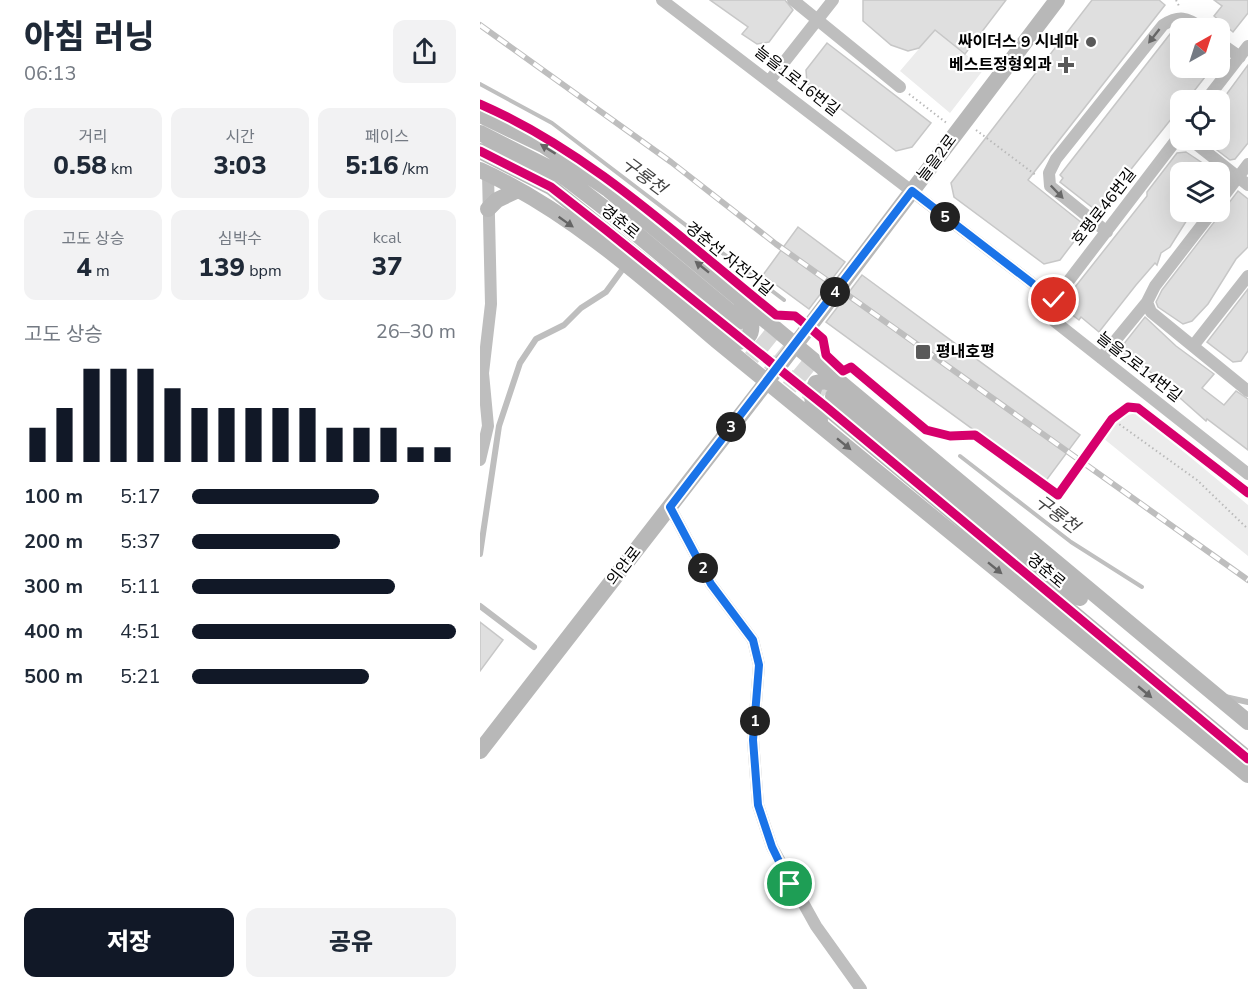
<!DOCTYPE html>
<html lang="ko">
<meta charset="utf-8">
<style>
body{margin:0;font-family:"Nunito Sans","Noto Sans KR",sans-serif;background:#f2f2f3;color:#1f2937;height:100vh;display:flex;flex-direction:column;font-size:22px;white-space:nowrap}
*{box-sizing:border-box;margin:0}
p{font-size:20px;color:#747a83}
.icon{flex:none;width:33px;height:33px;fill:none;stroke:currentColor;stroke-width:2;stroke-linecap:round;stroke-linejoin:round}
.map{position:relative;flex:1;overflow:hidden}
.drawer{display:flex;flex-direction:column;background:#fff;width:480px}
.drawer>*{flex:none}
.needle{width:39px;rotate:39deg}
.tools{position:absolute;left:690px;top:18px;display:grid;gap:12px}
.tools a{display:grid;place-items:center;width:60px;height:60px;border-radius:12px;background:#fff;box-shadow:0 6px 24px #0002;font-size:30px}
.pin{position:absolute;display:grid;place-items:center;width:51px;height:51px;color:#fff;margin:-26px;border:3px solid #fff;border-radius:50%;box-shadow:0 2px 6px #0007}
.km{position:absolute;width:30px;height:30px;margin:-15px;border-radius:50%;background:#222;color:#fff;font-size:16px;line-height:30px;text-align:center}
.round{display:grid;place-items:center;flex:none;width:63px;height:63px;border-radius:12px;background:#f2f2f3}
.summary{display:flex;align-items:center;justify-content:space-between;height:102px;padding:0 24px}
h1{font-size:33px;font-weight:800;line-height:45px}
.stats{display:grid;grid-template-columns:repeat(3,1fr);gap:9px;height:102px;padding:6px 24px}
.stats div{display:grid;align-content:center;border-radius:12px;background:#f2f2f3;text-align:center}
.stats b{font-size:26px;font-weight:800}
.stats small{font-size:16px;font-weight:400}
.stats p{font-size:16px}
.chart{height:168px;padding:12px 24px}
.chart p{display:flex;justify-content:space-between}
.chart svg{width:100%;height:108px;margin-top:6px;stroke:#111827;stroke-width:6}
.button{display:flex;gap:12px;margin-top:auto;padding:12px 24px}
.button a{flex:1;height:69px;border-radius:12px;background:#111827;color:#fff;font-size:24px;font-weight:800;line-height:69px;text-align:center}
.button a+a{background:#f2f2f3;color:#1f2937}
ul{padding:0 24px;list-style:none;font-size:20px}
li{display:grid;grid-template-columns:96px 72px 1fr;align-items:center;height:45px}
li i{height:15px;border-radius:8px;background:#111827}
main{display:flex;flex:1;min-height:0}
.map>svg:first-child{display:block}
.green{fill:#ececec}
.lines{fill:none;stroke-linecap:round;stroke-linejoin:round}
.stream{stroke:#bfbfbf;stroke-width:4}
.building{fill:#dfdfdf;stroke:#c7c7c7;stroke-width:1.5}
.secondary-tunnel{stroke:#d9d9d9;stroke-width:16;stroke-dasharray:16 8;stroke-linecap:butt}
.path{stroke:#b9b9b9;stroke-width:2;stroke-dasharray:1.5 3;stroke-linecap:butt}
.lane{stroke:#bebebe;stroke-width:6}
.street{stroke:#bebebe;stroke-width:12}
.secondary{stroke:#b8b8b8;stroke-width:16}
.rail-casing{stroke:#bebebe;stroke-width:6}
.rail{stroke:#fff;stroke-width:4;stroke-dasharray:11;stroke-linecap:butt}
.cycleway-casing{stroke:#fff;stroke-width:13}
.cycleway{stroke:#d6006c;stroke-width:9}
.oneway{fill:#686868}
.oneway2{fill:#656565}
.route-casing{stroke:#fff;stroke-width:12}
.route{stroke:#1a73e8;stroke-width:8}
.poi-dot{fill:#595959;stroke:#fff;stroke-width:2}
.labels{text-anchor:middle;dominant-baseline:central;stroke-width:4.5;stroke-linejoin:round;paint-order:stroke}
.poi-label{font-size:16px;font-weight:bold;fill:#000;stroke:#fff;text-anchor:end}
.street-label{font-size:16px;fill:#000;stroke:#fff}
.water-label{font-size:18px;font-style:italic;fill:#444;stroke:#fff}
</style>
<main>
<section class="drawer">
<div class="summary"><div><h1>아침 러닝</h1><p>06:13</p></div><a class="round"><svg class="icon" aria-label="share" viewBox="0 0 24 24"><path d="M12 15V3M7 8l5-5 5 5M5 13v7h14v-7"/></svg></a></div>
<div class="stats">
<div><p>거리</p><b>0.58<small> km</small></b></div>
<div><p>시간</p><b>3:03</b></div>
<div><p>페이스</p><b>5:16<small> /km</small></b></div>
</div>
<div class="stats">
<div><p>고도 상승</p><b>4<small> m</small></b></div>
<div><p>심박수</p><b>139<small> bpm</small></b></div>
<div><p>kcal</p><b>37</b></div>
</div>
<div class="chart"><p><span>고도 상승</span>26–30 m</p>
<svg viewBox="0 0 160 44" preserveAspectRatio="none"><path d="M5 44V30M15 44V22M25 44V6M35 44V6M45 44V6M55 44V14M65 44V22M75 44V22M85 44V22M95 44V22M105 44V22M115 44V30M125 44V30M135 44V30M145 44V38M155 44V38"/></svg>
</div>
<ul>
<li><b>100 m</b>5:17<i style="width:71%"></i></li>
<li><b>200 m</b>5:37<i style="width:56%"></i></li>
<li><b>300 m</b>5:11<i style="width:77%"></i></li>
<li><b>400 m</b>4:51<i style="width:100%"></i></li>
<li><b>500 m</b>5:21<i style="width:67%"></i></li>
</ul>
<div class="button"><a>저장</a><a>공유</a></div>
</section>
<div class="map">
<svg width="768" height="989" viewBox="0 0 768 989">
<rect width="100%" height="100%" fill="#fff"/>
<!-- green -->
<path class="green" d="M455,30L504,69L470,113L420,71Z
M657,413L768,505V556L623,438L639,417Z"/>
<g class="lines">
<!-- stream -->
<path class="stream" d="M0,84L72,123L304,300
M480,456L591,542L662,587"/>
</g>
<!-- building -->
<path class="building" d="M230,0H305L313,10L289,42L277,44L262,34L268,27Z
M383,0H526L485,54L455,30L439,48L428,51L411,45L383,21Z
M612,0H679L685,5L548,180L602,223V231L580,260L564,264L474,197L471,183Z
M734,0H768V13L753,32L734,16L742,6Z
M700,27V68H732L707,100H700V108L620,208H613L580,182L583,178L580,175L694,29Z
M347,43L451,123L432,147L416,151L327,83L326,70Z
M768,65V143L755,159L750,160L724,140H740V103Z
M706,152L736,172H700V180L696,187L700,190V212H712L690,247L681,253L677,265L675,263L656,285L619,332L601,317L599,320L586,310L584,301L667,196V192L697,153Z
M758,191L768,199V247L756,259L728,304L712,321L703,324L678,307L676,302L682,290Z
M318,227L365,262L329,309L283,275Z
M382,275L600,435L565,482L346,322Z
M768,289V351L761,361L753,362L727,342Z
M665,317L696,346L734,374L722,388L744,405L756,391L768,399V450L727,419L726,421L673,374L639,350Z
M0,622L23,640L0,671Z"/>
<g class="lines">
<!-- secondary-tunnel -->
<path class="secondary-tunnel" d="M261,321L348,391
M251,332L342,403"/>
<!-- path -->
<path class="path" d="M696,0L700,8
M429,94L468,124
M496,130L557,176
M632,419L717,480L768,529"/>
<!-- lane -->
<path class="lane" d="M0,554L19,426L40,363L56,339L84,325L101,308L126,292L145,266
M0,606L54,647
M745,697L768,702"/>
<!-- street -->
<path class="street" d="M182,0L574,300L573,320L768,474
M313,0L420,87
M740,43L760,57
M290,80L353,0
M726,100L768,46
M711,140L768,185
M740,201L768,164
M732,212L675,286L667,302L671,312L768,391
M627,232L570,186L569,173L576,159L683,25C699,15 707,17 722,28
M574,300L700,135
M713,346L768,276
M621,358L667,302
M0,460L8,426L3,373L11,304L8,174
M190,507L231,584L273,640L279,665L273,740L278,805L292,847L336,926L381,989"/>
<!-- secondary -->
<path class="secondary" d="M0,115L63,145L129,190L768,722
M0,133L79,173L135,216L261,321
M0,151L71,187L250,332
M0,170C88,210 164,278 236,340L768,775
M8,209L17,200L38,190
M237,341C268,349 282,332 262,305
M353,396L600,598
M345,406L768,759
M340,421C333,408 329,398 336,383L345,381L363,388
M0,751L316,344L577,0"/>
<defs>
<path id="rail" d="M0,25L191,162L296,244L768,580"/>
</defs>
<!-- rail casing -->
<use href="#rail" class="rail-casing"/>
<!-- rail -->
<use href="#rail" class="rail"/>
<defs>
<path id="cycleway" d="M0,104C112,153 201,239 296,315L315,316L329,327L343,339L346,355L363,371L371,367L446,430L470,436L495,435L578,495L632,419L648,407L658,408L768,493
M0,151L71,187L126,230L345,406L768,759"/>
</defs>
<!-- cycleway casing -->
<use href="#cycleway" class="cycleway-casing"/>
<!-- cycleway -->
<use href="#cycleway" class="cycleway"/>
</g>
<!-- one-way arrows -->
<defs><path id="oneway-solid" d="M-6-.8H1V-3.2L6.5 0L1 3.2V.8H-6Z" transform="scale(1.5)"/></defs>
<g class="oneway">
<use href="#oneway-solid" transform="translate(674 36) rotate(128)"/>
<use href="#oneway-solid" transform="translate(577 192) rotate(46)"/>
</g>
<g class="oneway2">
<use href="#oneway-solid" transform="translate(68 149) rotate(-148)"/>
<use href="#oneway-solid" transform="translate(86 222) rotate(35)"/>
<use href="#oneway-solid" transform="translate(222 267) rotate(-141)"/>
<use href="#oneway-solid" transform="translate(364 444) rotate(39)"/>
<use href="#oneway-solid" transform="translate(515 568) rotate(39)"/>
<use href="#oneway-solid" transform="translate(665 692) rotate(40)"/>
</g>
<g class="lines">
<defs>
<path id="route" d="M310,884L292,847L278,805L273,740L279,665L273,640L231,584L190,507L432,191L574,300"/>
</defs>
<!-- route casing -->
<use href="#route" class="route-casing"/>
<!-- route -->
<use href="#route" class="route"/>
</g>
<!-- markers -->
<g class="poi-dot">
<circle cx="611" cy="42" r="6"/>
<path d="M583 56h6v6h6v6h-6v6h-6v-6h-6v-6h6z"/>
<rect x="435" y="344" width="16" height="16" rx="3"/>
</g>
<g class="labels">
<!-- poi labels -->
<g class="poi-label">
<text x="599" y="42">싸이더스 9 시네마</text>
<text x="572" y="65">베스트정형외과</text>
<text x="456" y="352" text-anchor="start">평내호평</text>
</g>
<!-- street labels -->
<g class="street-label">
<text transform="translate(317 81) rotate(38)">늘을1로16번길</text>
<text transform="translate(457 158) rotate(-53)">늘을2로</text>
<text transform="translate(624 207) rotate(-52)">호평로46번길</text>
<text transform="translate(140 222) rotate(39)">경춘로</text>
<text transform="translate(249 259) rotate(39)">경춘선 자전거길</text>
<text transform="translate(659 367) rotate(38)">늘을2로14번길</text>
<text transform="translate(144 566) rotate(-52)">의안로</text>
<text transform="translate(566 571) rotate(40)">경춘로</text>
</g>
<!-- water labels -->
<g class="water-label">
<text transform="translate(164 176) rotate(37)">구룡천</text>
<text transform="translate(577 514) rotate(37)">구룡천</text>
</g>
</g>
</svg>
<div class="tools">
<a><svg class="needle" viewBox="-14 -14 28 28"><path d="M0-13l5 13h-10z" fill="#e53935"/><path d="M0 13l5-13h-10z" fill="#747a83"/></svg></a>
<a><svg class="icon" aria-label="locate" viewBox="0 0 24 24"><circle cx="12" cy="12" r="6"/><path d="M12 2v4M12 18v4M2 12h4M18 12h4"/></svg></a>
<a><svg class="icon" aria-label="layers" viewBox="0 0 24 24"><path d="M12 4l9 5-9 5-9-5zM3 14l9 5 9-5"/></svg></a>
</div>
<div class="pin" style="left:310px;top:884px;background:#1e9e55"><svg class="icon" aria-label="arrive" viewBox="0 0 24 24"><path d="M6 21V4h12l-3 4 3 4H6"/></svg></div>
<div class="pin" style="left:574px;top:300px;background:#d93025"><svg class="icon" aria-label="check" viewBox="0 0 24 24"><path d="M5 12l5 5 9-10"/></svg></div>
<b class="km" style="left:275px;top:721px">1</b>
<b class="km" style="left:223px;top:568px">2</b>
<b class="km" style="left:251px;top:427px">3</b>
<b class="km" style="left:355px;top:292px">4</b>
<b class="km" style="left:465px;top:217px">5</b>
</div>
</main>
